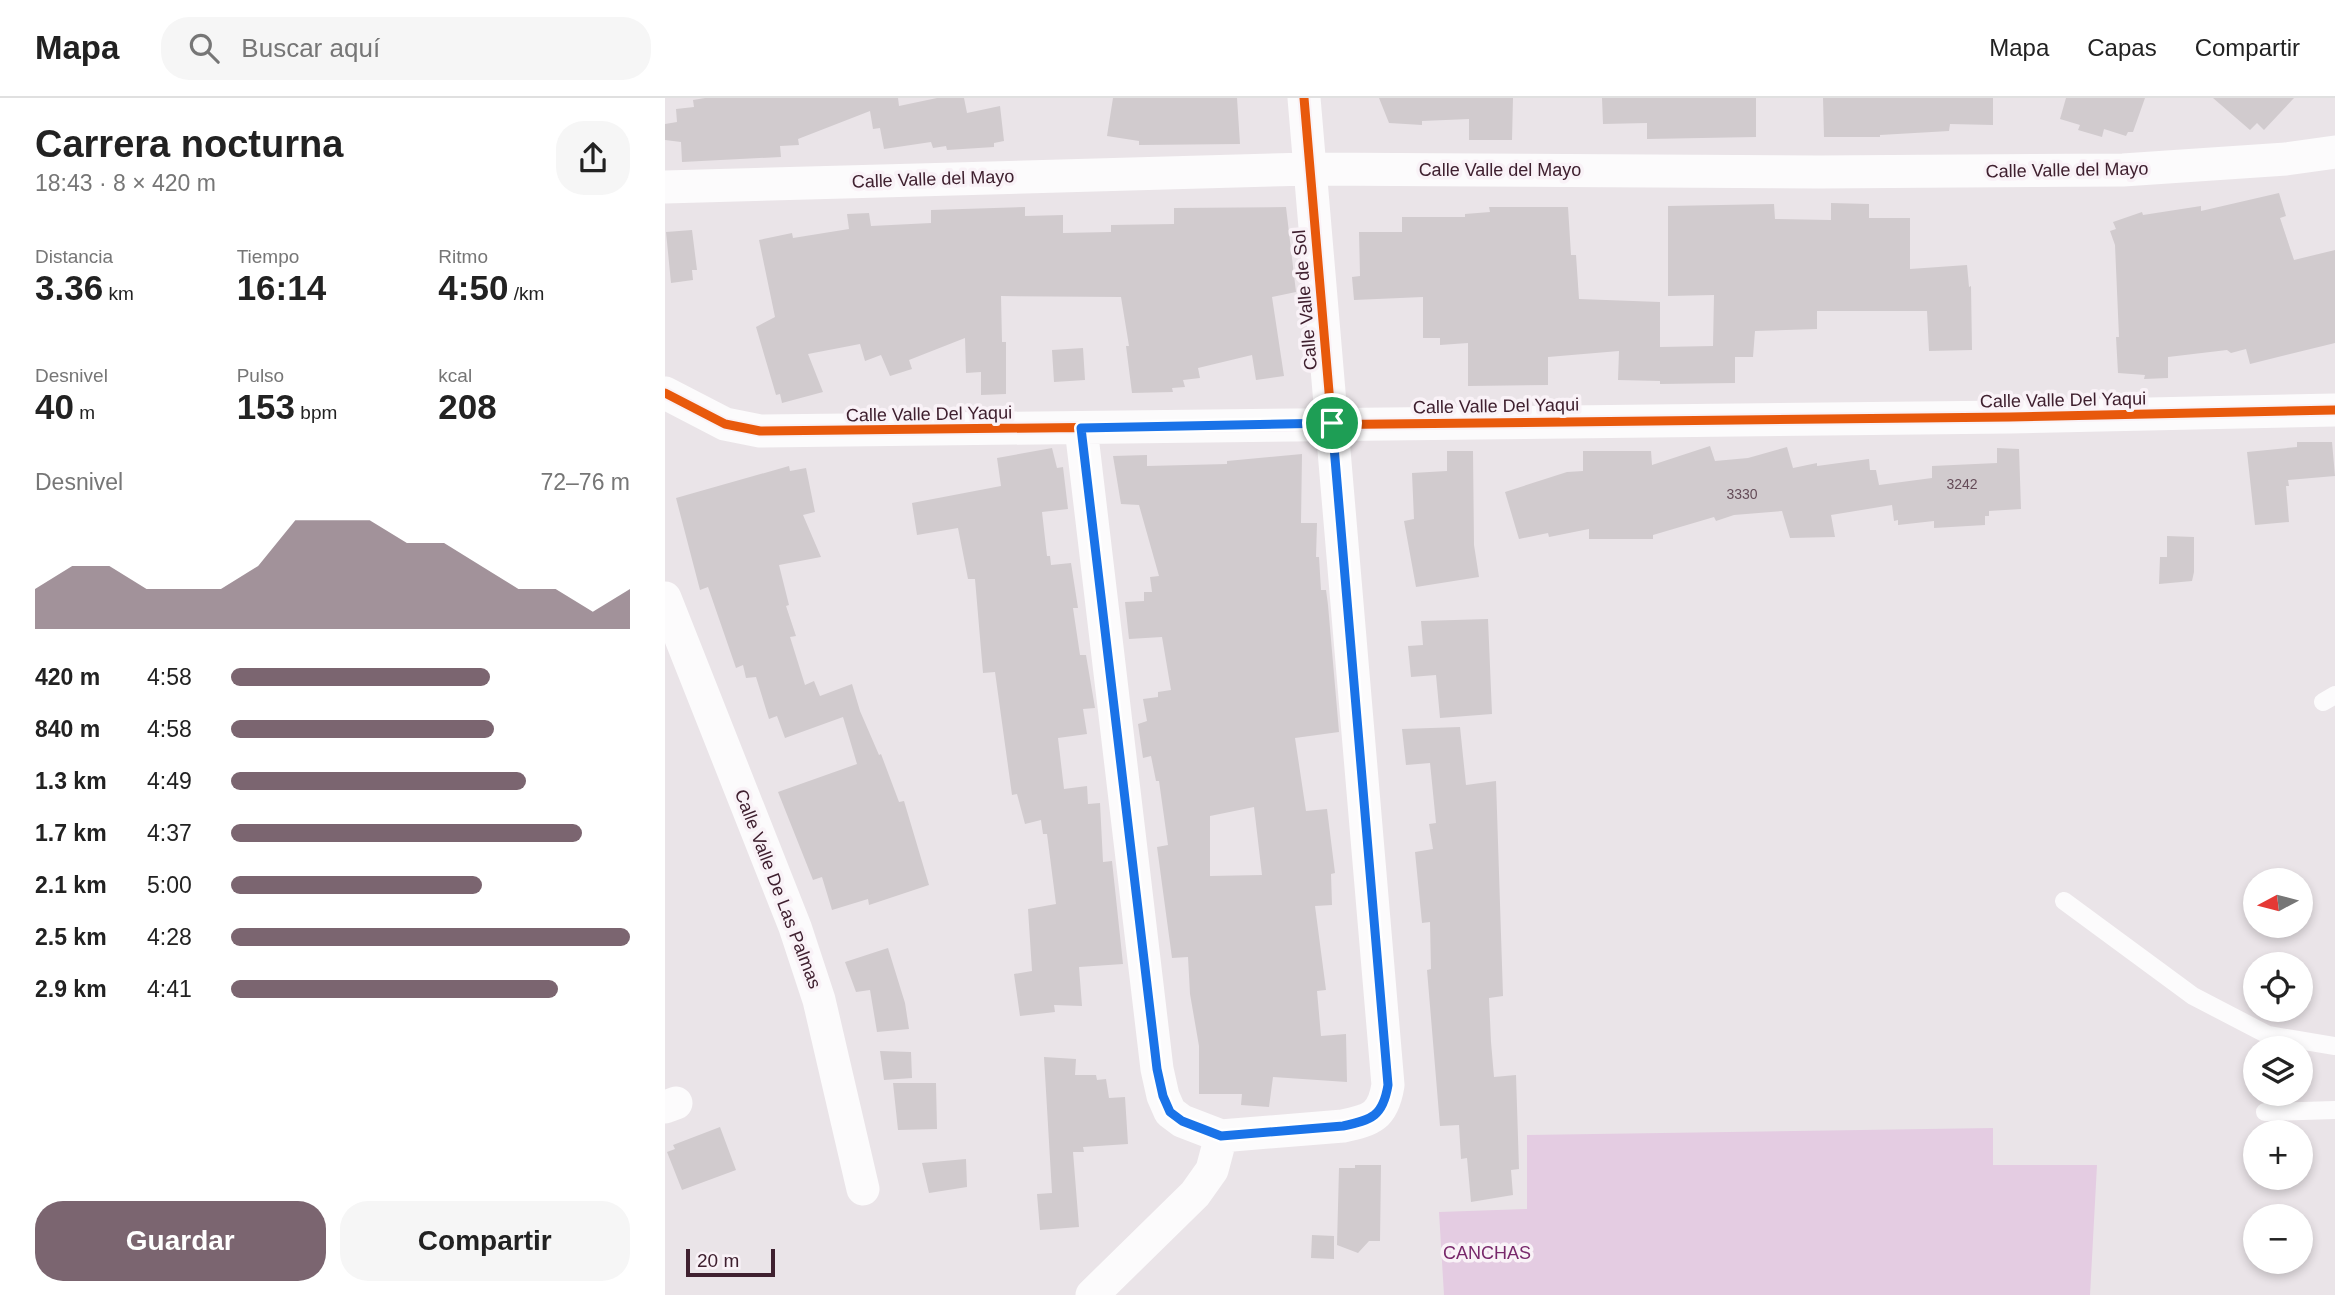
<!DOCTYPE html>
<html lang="es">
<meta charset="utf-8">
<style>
body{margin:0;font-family:Arial,sans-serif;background:#f6f6f6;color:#222;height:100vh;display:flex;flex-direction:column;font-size:26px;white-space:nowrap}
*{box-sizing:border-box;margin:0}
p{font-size:23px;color:#767676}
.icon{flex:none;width:38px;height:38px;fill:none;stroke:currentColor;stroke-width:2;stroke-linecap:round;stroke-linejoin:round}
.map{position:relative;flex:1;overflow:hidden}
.side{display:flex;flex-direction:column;background:#fff;width:665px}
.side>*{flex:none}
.needle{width:46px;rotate:263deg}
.tools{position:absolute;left:1578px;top:770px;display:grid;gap:14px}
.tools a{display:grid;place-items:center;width:70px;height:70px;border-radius:50%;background:#fff;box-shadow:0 4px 10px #0003;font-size:35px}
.scale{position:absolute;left:21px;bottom:18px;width:89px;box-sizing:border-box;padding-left:7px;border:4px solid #3f202f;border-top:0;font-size:19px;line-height:24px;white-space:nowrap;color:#3f202f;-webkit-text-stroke:5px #f9f2f7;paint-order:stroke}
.pin{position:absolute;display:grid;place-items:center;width:60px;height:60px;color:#fff;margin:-30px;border:4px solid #fff;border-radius:50%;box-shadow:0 2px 7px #0007}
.round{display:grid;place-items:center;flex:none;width:74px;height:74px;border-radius:28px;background:#f6f6f6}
.overview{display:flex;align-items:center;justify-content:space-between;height:119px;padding:0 35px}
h1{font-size:38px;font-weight:600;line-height:52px}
.stats{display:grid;grid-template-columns:repeat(3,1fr);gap:10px;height:119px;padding:7px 35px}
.stats div{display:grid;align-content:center}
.stats b{font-size:35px;font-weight:600}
.stats small{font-size:19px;font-weight:400}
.stats p{font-size:19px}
.chart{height:196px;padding:14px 35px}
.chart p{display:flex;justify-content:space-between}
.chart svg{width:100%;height:126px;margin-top:7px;fill:#7b6570;opacity:.7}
.action{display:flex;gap:14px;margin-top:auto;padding:14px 35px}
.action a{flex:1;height:80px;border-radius:28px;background:#7b6570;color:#fff;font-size:28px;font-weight:600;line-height:80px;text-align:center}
.action a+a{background:#f6f6f6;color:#222}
ul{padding:0 35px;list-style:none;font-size:23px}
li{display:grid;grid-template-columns:112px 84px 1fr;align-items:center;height:52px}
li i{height:18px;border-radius:9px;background:#7b6570}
header{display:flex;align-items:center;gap:42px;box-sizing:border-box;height:98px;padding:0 35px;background:#fff;border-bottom:2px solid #e0e0e0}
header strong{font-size:33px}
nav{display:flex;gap:38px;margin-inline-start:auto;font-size:24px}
.search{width:490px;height:63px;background:#f6f6f6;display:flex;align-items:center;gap:18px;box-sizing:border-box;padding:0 24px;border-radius:28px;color:#767676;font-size:26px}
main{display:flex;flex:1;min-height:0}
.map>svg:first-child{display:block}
.green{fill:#e4cce2}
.building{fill:#d1cbce;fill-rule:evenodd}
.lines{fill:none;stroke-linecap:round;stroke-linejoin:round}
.service{stroke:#fcfbfc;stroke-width:18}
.minor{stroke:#fcfbfc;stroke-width:33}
.cycleway-casing{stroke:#f9f2f7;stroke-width:13}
.cycleway{stroke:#e8590c;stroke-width:9}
.route-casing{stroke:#fff;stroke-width:14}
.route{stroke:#1a73e8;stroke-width:9}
.labels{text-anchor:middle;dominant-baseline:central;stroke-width:7;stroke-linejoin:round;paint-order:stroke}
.number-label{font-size:14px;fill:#654c58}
.street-label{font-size:18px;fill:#3f202f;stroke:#f9f2f7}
.park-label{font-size:18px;fill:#78286b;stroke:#f9f2f7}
</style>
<header>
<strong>Mapa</strong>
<div class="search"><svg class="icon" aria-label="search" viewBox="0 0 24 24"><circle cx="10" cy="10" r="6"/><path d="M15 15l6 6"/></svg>Buscar aquí</div>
<nav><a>Mapa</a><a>Capas</a><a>Compartir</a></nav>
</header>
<main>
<section class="side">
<div class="overview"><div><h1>Carrera nocturna</h1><p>18:43 · 8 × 420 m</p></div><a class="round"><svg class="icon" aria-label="share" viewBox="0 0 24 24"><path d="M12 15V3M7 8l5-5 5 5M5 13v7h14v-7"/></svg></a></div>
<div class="stats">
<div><p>Distancia</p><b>3.36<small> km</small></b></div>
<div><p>Tiempo</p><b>16:14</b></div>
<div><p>Ritmo</p><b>4:50<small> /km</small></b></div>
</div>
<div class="stats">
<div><p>Desnivel</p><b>40<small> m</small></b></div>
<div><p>Pulso</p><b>153<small> bpm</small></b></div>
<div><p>kcal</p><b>208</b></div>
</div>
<div class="chart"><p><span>Desnivel</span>72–76 m</p>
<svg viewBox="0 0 160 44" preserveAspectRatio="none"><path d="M0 44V30L10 22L20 22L30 30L40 30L50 30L60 22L70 6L80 6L90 6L100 14L110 14L120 22L130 30L140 30L150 38L160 30V44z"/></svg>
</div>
<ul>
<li><b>420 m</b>4:58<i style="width:65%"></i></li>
<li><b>840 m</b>4:58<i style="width:66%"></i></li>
<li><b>1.3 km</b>4:49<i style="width:74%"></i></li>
<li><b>1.7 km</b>4:37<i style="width:88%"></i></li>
<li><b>2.1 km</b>5:00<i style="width:63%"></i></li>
<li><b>2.5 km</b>4:28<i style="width:100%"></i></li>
<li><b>2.9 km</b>4:41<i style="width:82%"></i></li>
</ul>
<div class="action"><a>Guardar</a><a>Compartir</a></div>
</section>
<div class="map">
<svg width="1670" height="1197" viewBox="0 0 1670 1197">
<rect width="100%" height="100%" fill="#eae4e8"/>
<!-- green -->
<path class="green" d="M1328,1030V1067H1432L1425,1197H779L774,1114L862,1111V1037Z"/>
<!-- building -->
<path class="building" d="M40,0H233L234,8L272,0H299L302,15L335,8L339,43L329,45V49L282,52L281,48L268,50L266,44L219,51L215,30L208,31L205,13L133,41L134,47L115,48L116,59L17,64L16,44L0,42V26L12,24L11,11L29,9L28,2Z
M448,0H572L575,46L474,47V43L442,38Z
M714,0H848L847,42H804V21L757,23V27L724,25Z
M937,0H1091V39L982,41V25L938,26Z
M1158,0H1328V27L1285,26L1284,33L1215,37V39H1159Z
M1401,0H1480L1468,34H1463L1461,38L1439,31L1437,39L1413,32L1415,27L1395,21Z
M1548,0H1629L1599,32L1592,25L1585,32Z
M1614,95L1621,118L1615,120L1629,162L1670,152V245L1585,266L1581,251L1566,255L1562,252L1503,259V280L1479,281L1480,277L1453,275L1451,239H1454L1450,147L1445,133L1451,131L1448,124L1477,114L1478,117L1536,108V113Z
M1166,105L1204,106V120H1245V171L1302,167L1304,189L1306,188L1307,252L1264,253L1262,213H1152V231L1090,233L1088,259H1070V285L995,286V283L953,282L954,253L883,259V287L803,288V245L775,247V240H758V199L689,202L687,179L695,178L694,134H737V119H800V116L825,114L824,109H903L906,157H911L914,201L995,204V249L1048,248L1049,197L1003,198V108L1109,106L1110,121L1166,122Z
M360,109V118L398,117V135L446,134V127L509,126V110L621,109L631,194L607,199L619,278L591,282L587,257L533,270L535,280L518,282L520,289L507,290L508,294L467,295L461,248H464L456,199L336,198L337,244H341V296L316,297V274L301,275L300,240L244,262L247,271L225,278L216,257L200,263L195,246L143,256L158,294L117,305L115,296L111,297L91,229L110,219L94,142L127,135L128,140L184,131L182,116L204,115L206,128L266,125V112Z
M27,132L32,172H27L28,182L6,185L1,134Z
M418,250L420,282L389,284L387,252Z
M1632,344H1667L1670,378L1623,382L1624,388H1621L1624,424L1590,427L1582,354L1632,349Z
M1045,348L1050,363L1083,360L1122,349L1128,370L1152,365V368L1204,361L1205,372H1211L1214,387L1267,380V368L1332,365V350L1354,351L1356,411L1324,413V418H1320V427L1269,430V423L1233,427V422L1229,423L1227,407L1166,417L1170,439L1125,440L1117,413L1069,417L1051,423L1049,419L988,437V441H924V431L884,439L883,435L854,441L840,394L902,374L918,373V353H986L987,367Z
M387,350L392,370L398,369L403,411L377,414L382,458H385L386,467L406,465L413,510H408L415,557H421L430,610L418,611L422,636L393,640L399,691L422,688L423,706L435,705L438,764L447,763L458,866L414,869L417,908L389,907L390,914L355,918L349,876L367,873L363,811L391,806L382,736H378L376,722L360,726L352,696L347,697L330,574L318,575L310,481H303L293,430L252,437L247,405L336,388L332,360Z
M782,353H808L809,447L814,479L751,489L739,423L749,421L747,375L782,373Z
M637,356L636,425H652L651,459H654L656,492H661L663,507L674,634L630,640L641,713L662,711L670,775L666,776L667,807L650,808L661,892L652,893L656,938L681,936L682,984L608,979L604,1009L576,1007L577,996H534V948L525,896L523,859L507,860L492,749L503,747L494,683H491L486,658L478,660L473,626L482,623L478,601L493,599V594L506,592L497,539L464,541L460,504L479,503V494H487L485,479L494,478L474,407L456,406L448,358L482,357V368L562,366V363ZM589,709L597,777L545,778V718Z
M124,368L125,373L141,370L150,414L138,417L156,459L114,467L124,507L121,508L131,538L125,539L140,587L149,583L155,598L187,586L195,613L214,657L216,656L234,704L239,703L264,787L204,807L203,801L167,812L157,779L148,782L113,694L192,666L178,619L120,640L112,618L104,621L91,579L81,580L78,567L71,570L43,489L35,492L11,400Z
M1502,438L1529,439V474L1527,483L1494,486L1495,459H1502Z
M823,521L827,616L775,620L771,577L746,579L743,548L758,547L756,523Z
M795,629L801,687L831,683L838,898L824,900L826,944L829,979L851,977L854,1071L846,1072L848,1097L806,1104L802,1060L796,1061L794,1027L775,1028L762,872L766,871L765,824L757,825L750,754L768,751L764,726L771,725L765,665L741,667L737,631Z
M223,850L240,905L244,931L212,934L205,892L191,894L180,864Z
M215,953L246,954L247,980L219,982Z
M379,959L411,961L410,977H431L432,982L441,981L444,1000L460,999L463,1046L418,1049L419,1054H408L414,1129L375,1132L372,1096L387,1095Z
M228,985H271L272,1031L233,1032Z
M55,1029L71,1072L17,1092L2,1054L10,1051L8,1047Z
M301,1061L302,1089L264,1095L257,1065Z
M690,1067H716L715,1143H704L693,1155L672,1147L674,1070H690Z
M647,1137L669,1138V1161L646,1160Z"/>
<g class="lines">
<!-- service -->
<path class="service" d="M1658,604L1670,597
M1399,803L1528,898L1603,937L1670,948
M1600,1014L1670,1012"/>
<!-- minor -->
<path class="minor" d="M0,89L645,71L1154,74L1458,72L1621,61L1670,54
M0,295L60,326L95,333L1345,319L1670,312
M416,330L492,971L498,998L505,1014L517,1023L556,1038L678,1028C707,1022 718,1018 723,987L639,0
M0,500L130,829L154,902L198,1091
M0,1009L11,1005
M427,1197L530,1096L547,1072L556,1038"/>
<defs>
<path id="cycleway" d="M0,295L60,326L95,333L1345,319L1670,312
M416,330L492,971L498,998L505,1014L517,1023L556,1038L678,1028C707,1022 718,1018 723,987L639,0"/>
</defs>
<!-- cycleway casing -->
<use href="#cycleway" class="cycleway-casing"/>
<!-- cycleway -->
<use href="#cycleway" class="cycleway"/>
</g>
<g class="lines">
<defs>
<path id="route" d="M667,325L723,987C718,1018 707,1022 678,1028L556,1038L517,1023L505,1014L498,998L492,971L416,330Z"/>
</defs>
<!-- route casing -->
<use href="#route" class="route-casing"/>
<!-- route -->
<use href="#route" class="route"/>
</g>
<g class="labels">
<!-- number labels -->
<g class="number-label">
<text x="1297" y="386">3242</text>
<text x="1077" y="396">3330</text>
</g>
<!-- street labels -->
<g class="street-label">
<text x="835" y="72">Calle Valle del Mayo</text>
<text transform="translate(1402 72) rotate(-1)">Calle Valle del Mayo</text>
<text transform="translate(268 81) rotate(-2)">Calle Valle del Mayo</text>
<text transform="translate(640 202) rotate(-95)">Calle Valle de Sol</text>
<text transform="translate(1398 302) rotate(-1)">Calle Valle Del Yaqui</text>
<text transform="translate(831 308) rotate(-1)">Calle Valle Del Yaqui</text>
<text transform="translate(264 316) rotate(-1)">Calle Valle Del Yaqui</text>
<text transform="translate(113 791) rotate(69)">Calle Valle De Las Palmas</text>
</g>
<!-- park labels -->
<g class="park-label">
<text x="822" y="1155">CANCHAS</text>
</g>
</g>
</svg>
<div class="tools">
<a><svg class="needle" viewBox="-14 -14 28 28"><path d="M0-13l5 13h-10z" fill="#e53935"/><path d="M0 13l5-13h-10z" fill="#767676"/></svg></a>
<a><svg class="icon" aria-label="locate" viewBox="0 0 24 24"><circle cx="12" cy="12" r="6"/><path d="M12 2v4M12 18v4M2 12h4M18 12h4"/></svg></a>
<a><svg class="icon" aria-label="layers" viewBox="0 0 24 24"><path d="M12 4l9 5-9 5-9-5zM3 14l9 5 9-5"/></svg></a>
<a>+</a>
<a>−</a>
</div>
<div class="scale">20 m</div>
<div class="pin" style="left:667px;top:325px;background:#1e9e55"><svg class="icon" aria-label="arrive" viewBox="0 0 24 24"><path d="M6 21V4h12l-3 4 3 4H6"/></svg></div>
</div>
</main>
